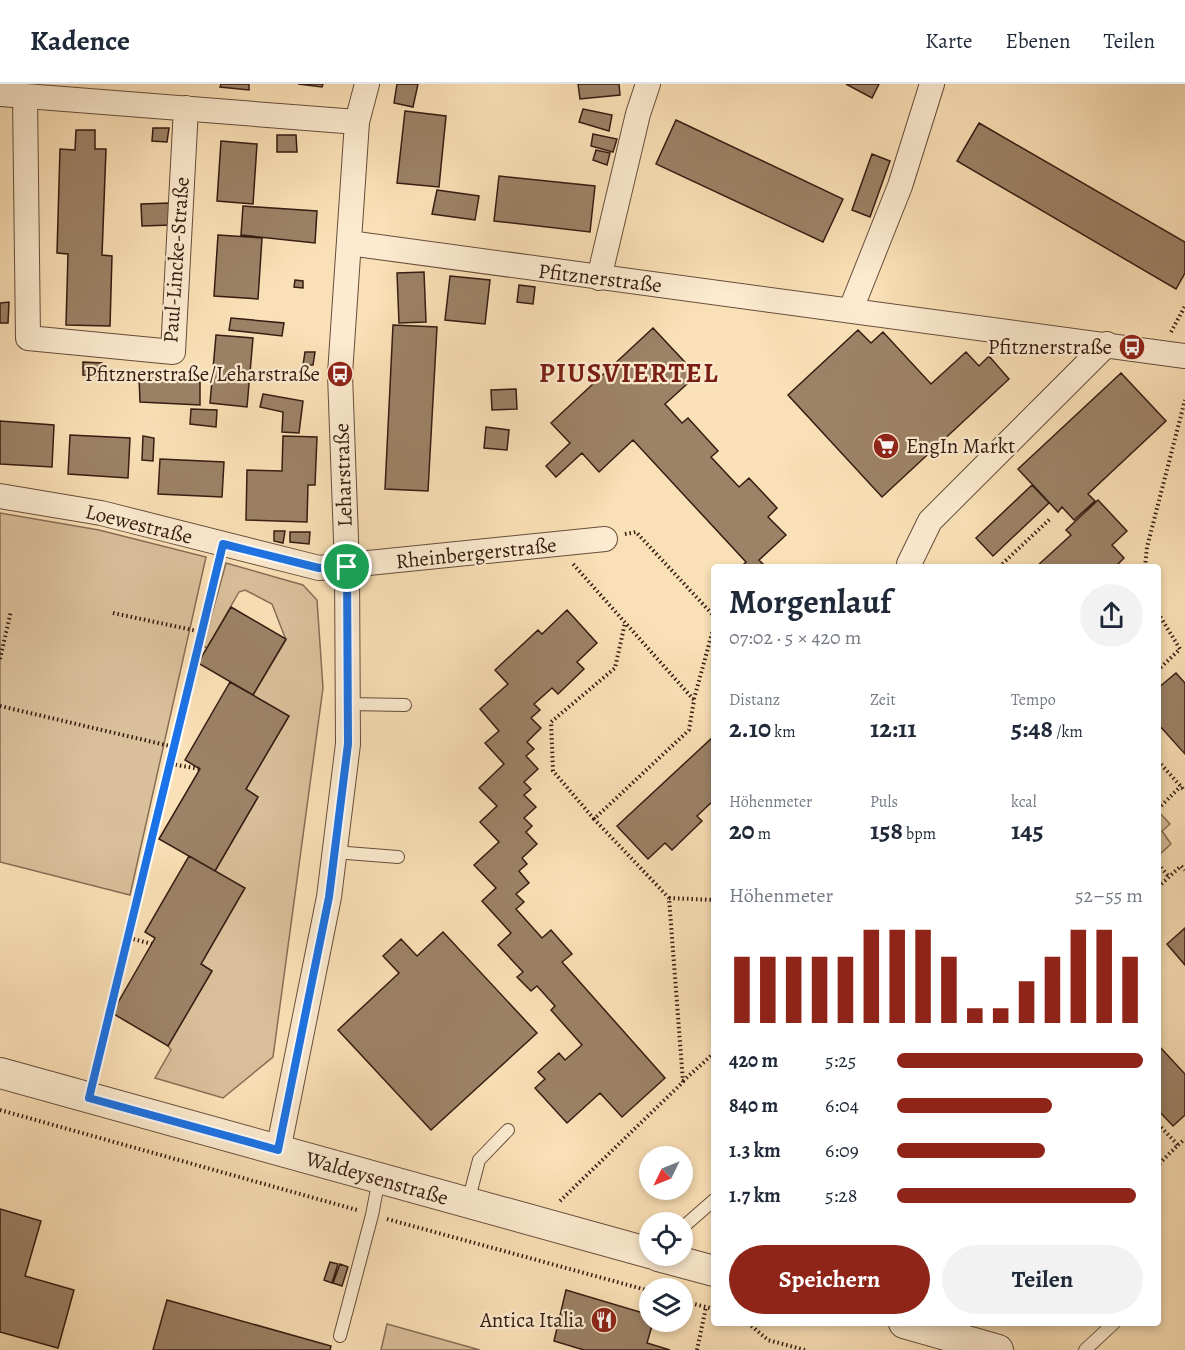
<!DOCTYPE html>
<html lang="de">
<meta charset="utf-8">
<style>
body{margin:0;font-family:Alegreya,serif;background:#f2f2f3;color:#1f2937;height:100vh;display:flex;flex-direction:column;font-size:22px;white-space:nowrap}
*{box-sizing:border-box;margin:0}
p{font-size:20px;color:#747a83}
.icon{flex:none;width:33px;height:33px;fill:none;stroke:currentColor;stroke-width:2;stroke-linecap:round;stroke-linejoin:round}
.map{position:relative;flex:1;overflow:hidden}
.drawer{position:absolute;left:711px;top:480px;width:450px;height:762px;display:flex;flex-direction:column;background:#fff;border-radius:6px;box-shadow:0 3px 9px #0003}
.drawer>*{flex:none}
.needle{width:39px;rotate:227deg}
.buttons{position:absolute;left:639px;top:1062px;display:grid;gap:12px}
.buttons a{display:grid;place-items:center;width:54px;height:54px;border-radius:50%;background:#fff;box-shadow:0 3px 9px #0003;font-size:30px}
.pin{position:absolute;display:grid;place-items:center;width:51px;height:51px;color:#fff;margin:-26px;border:3px solid #fff;border-radius:50%;box-shadow:0 2px 6px #0007}
.round{display:grid;place-items:center;flex:none;width:63px;height:63px;border-radius:32px;background:#f2f2f3}
.head{display:flex;align-items:center;justify-content:space-between;height:102px;padding:0 18px}
h1{font-size:33px;font-weight:700;line-height:45px}
.figures{display:grid;grid-template-columns:repeat(3,1fr);gap:9px;height:102px;padding:6px 18px}
.figures div{display:grid;align-content:center}
.figures b{font-size:26px;font-weight:700}
.figures small{font-size:16px;font-weight:400}
.figures p{font-size:16px}
.chart{height:168px;padding:12px 18px}
.chart p{display:flex;justify-content:space-between}
.chart svg{width:100%;height:108px;margin-top:6px;stroke:#8f2418;stroke-width:6}
.button{display:flex;gap:12px;margin-top:auto;padding:12px 18px}
.button a{flex:1;height:69px;border-radius:36px;background:#8f2418;color:#fff;font-size:24px;font-weight:700;line-height:69px;text-align:center}
.button a+a{background:#f2f2f3;color:#1f2937}
ul{padding:0 18px;list-style:none;font-size:20px}
li{display:grid;grid-template-columns:96px 72px 1fr;align-items:center;height:45px}
li i{height:15px;border-radius:8px;background:#8f2418}
header{display:flex;align-items:center;gap:36px;box-sizing:border-box;height:84px;padding:0 30px;background:#fff;border-bottom:2px solid #e0e1e3}
header strong{font-size:28px}
nav{display:flex;gap:33px;margin-inline-start:auto;font-size:21px}
.map>svg:first-child{display:block}
.green{fill:#d9bf9a;stroke:#886e56;stroke-width:1.5}
.building{fill:#9c8267;stroke:#361c12;stroke-width:1.5}
.lines{fill:none;stroke-linecap:round;stroke-linejoin:round}
.service-casing{stroke:#674d3b;stroke-width:14}
.minor-casing{stroke:#674d3b;stroke-width:26}
.tertiary-casing{stroke:#674d3b;stroke-width:32}
.path{stroke:#361c12;stroke-width:4;stroke-dasharray:1.5 3;stroke-linecap:butt}
.service{stroke:#fcebd0;stroke-width:12}
.minor{stroke:#fcebd0;stroke-width:24}
.tertiary{stroke:#fcebd0;stroke-width:30}
.route-casing{stroke:#fff;stroke-width:12}
.route{stroke:#1a73e8;stroke-width:8}
.labels{text-anchor:middle;dominant-baseline:central;stroke-width:4.5;stroke-linejoin:round;paint-order:stroke}
.street-label{font-size:21px;fill:#361c12;stroke:#fcebd0}
.poi-label{font-size:21px;fill:#361c12;stroke:#fcebd0;text-anchor:end}
.district-label{font-size:27px;font-weight:bold;letter-spacing:1.5px;fill:#7a1f14;stroke:#fcebd0}
</style>
<header>
<strong>Kadence</strong>
<nav><a>Karte</a><a>Ebenen</a><a>Teilen</a></nav>
</header>
<div class="map">
<svg width="1185" height="1266" viewBox="0 0 1185 1266">
<rect width="100%" height="100%" fill="#fae0b6"/>
<filter id="stains"><feTurbulence type="fractalNoise" baseFrequency=".00333" numOctaves="4"/><feColorMatrix values="0 0 0 0 .2 0 0 0 0 .09 0 0 0 0 .02 0 0 0 .5 -.17"/></filter>
<radialGradient id="worn" r=".72"><stop offset=".6" stop-color="#630" stop-opacity="0"/><stop offset="1" stop-color="#630" stop-opacity=".3"/></radialGradient>
<!-- green -->
<path class="green" d="M0,429L99,446L206,473L130,811L0,778Z
M226,479L303,501L317,516L323,604L273,973L223,1014L155,994L171,966L168,962L212,887L201,880L215,787L258,713L246,705L289,632L253,611L286,556L272,520L245,506L239,508L207,564L203,562Z
M1158,727L1170,740L1162,747L1171,760L1158,772Z
M387,1240L480,1266H381Z"/>
<!-- building -->
<path class="building" d="M221,0H249V6L220,3Z
M298,0H323L322,3Z
M397,0H418L413,23L394,19Z
M578,0H619L620,11L580,15Z
M846,0H879L872,14Z
M583,25L612,31L609,47L579,38Z
M405,27L446,32L439,103L397,99Z
M676,36L843,115L823,158L656,80Z
M979,39L1185,158V189L1176,205L957,77Z
M153,44H169L167,58L152,57Z
M76,46H95V65H106L102,171L112,172L110,242L66,241L68,170L57,169L60,65L75,66Z
M593,50L617,55L613,68L591,62Z
M277,51H296L297,68H277Z
M221,57L257,60L253,120L217,117Z
M596,66L610,69L607,81L593,76Z
M872,70L890,77L870,133L852,126Z
M499,92L595,102L590,148L494,137Z
M437,106L479,112L475,136L432,130Z
M170,119L171,141L142,142L141,120Z
M243,122L317,127L315,159L241,151Z
M218,151L262,154L258,215L214,212Z
M424,188L426,238L399,239L397,189Z
M450,192L490,196L485,240L445,236Z
M295,196L303,197V204L294,203Z
M519,201L535,203L533,220L517,218Z
M9,218L8,239H0V219Z
M231,234L284,239L282,252L229,246Z
M393,241L437,243L428,407L385,405Z
M653,244L697,291L665,320L682,339L688,334L718,367L711,373L739,403L749,394L777,424L768,433L786,451L759,476L766,483H741L746,478L633,356L599,388L582,369L556,393L546,382L570,359L551,339Z
M858,246L871,259L883,248L931,300L966,268L979,282L989,272L1009,295L882,413L788,311Z
M216,251L253,254L247,323L210,319Z
M305,268H315L313,281H303Z
M83,278L102,279V292L83,291Z
M1121,289L1166,337L1088,410L1095,417L1074,436L1062,423L1058,428L1018,385Z
M139,293L200,298V321L140,318Z
M516,305L517,325L492,326L491,306Z
M263,310L303,317L299,349L282,348L283,328L260,323Z
M191,325L217,326L216,343L190,340Z
M0,337L54,341L52,383L0,380Z
M486,343L509,346L507,366L484,364Z
M70,351L130,354L128,394L68,390Z
M143,352L154,354L153,377L142,376Z
M283,352L317,353L315,401H308L307,438L246,436L247,386L282,387Z
M160,375L224,378L222,413L158,410Z
M1032,401L1049,419L993,472L976,454Z
M1098,416L1127,447L1112,461L1124,474L1115,483H1036L1071,451L1066,446Z
M274,447H285L283,459L274,457Z
M290,448H310L309,460L290,458Z
M231,523L286,555L253,611L198,579Z
M567,526L597,559L577,578L584,585L558,610L552,604L534,620L540,626L531,634L541,644L527,658L534,665L526,672L538,685L524,698L531,705L524,711L536,723L524,734L532,742L526,748L537,760L522,774L527,780L519,787L529,799L516,810L524,818L516,825L542,854L551,846L572,870L562,878L665,994L622,1033L600,1009L567,1039L535,1004L545,995L538,988L559,969L565,976L582,961L551,926L555,922L537,902L531,907L517,893L523,888L498,861L511,849L482,817L496,804L474,781L499,758L480,738L497,722L479,704L504,680L485,659L499,647L480,625L508,600L495,586L538,546L542,550Z
M1176,589L1185,599V670L1158,640V604Z
M230,598L289,632L246,705L258,713L215,787L159,755L200,685L185,676Z
M714,652V716L697,732L702,737L672,766L665,759L648,775L617,742Z
M189,772L245,804L201,880L212,887L168,962L112,929L155,854L145,848Z
M1185,844V881L1167,860Z
M443,848L537,949L431,1046L338,946L399,889L383,872L401,855L417,872Z
M1158,961L1185,990V1031L1173,1042L1158,1026Z
M0,1125L41,1137L25,1192L74,1206L58,1264L0,1248Z
M330,1178L338,1180L332,1199L324,1196Z
M340,1180L348,1183L342,1202L333,1199Z
M566,1206L650,1231V1238H653L647,1259L670,1266H584L554,1257Z
M167,1216L331,1262L330,1266H153Z"/>
<g class="lines">
<defs>
<path id="service" d="M347,620L405,621
M334,768L398,773
M468,1118L479,1076L508,1046
M682,1144L714,1116
M340,1252L372,1131L379,1095
M1085,1266L1114,1239"/>
<path id="minor" d="M0,10L357,38
M25,12L28,254L173,268L186,24
M349,159L1185,272
M599,194L638,30L648,0
M851,225L900,102L932,0
M0,412L101,429L319,484L605,455
M909,480L930,437L1107,260
M278,1067L329,813L348,660L347,483L340,290L357,38L367,0"/>
<path id="tertiary" d="M0,989L650,1169
M658,1172L714,1187
M904,1239L998,1266"/>
</defs>
<!-- service casing -->
<use href="#service" class="service-casing"/>
<!-- minor casing -->
<use href="#minor" class="minor-casing"/>
<!-- tertiary casing -->
<use href="#tertiary" class="tertiary-casing"/>
<!-- path -->
<path class="path" d="M1171,248L1185,222
M625,450L636,448L714,532
M999,483L1050,435
M1145,483L1147,463L1185,316
M113,529L202,548
M1158,529L1180,565L1158,586
M0,575L11,527
M694,615L714,542
M0,622L174,663
M1158,677L1185,707
M171,680L200,685
M1158,725L1181,702
M594,735L553,687L551,638L615,584L625,539
M1158,780L1169,793
M1158,803L1181,782L1185,786
M669,814L714,816
M129,854L152,860
M95,990L218,481
M683,997L714,969
M0,1026L357,1126
M1158,1040L1178,1061L1158,1081
M1178,1061L1185,1055
M560,1117L683,998L669,814L594,735L689,646L694,616L573,480
M387,1135L650,1207
M682,1217L714,1225
M748,1239L768,1256L805,1266
M697,1266L706,1223"/>
<!-- service -->
<use href="#service" class="service"/>
<!-- minor -->
<use href="#minor" class="minor"/>
<!-- tertiary -->
<use href="#tertiary" class="tertiary"/>
</g>
<g class="lines">
<defs>
<path id="route" d="M223,460L319,484L347,483L348,660L329,813L278,1066L89,1014Z"/>
</defs>
<!-- route casing -->
<use href="#route" class="route-casing"/>
<!-- route -->
<use href="#route" class="route"/>
</g>
<!-- icons -->
<defs>
<symbol id="bus-disc" viewBox="-11 -11 22 22"><circle r="9.5" fill="#8f2418" stroke="#fcebd0"/><path d="M-5-6H5V4H4V6H2V4H-2V6H-4V4H-5ZM-3.5-4V0h7V-4ZM-3.5 1.2v1.5H-2V1.2ZM2 1.2v1.5H3.5V1.2Z" fill="#fff"/></symbol>
<symbol id="supermarket-disc" viewBox="-11 -11 22 22"><circle r="9.5" fill="#8f2418" stroke="#fcebd0"/><path d="M-6-5.5h2.5l.6 2H6L4.5 2H-2.5L-4.4-4H-6ZM-1.5 3.2a1.3 1.3 0 1 0 .1 0ZM3 3.2a1.3 1.3 0 1 0 .1 0Z" fill="#fff"/></symbol>
<symbol id="restaurant-disc" viewBox="-11 -11 22 22"><circle r="9.5" fill="#8f2418" stroke="#fcebd0"/><path d="M-5-6h1v4h1v-4h1v4h1v-4h1v5L-1.5 .5V6h-2V.5L-5-1ZM5-6V6H3V1.5H1.5Q1.5-4 5-6Z" fill="#fff"/></symbol>
</defs>
<g fill-rule="evenodd">
<use href="#bus-disc" x="1117" y="248" width="30" height="30"/>
<use href="#bus-disc" x="325" y="275" width="30" height="30"/>
<use href="#supermarket-disc" x="871" y="347" width="30" height="30"/>
<use href="#restaurant-disc" x="589" y="1221" width="30" height="30"/>
</g>
<g class="labels">
<!-- street labels -->
<g class="street-label">
<text transform="translate(176 176) rotate(-86)">Paul-Lincke-Straße</text>
<text transform="translate(600 194) rotate(7)">Pfitznerstraße</text>
<text transform="translate(343 391) rotate(-92)">Leharstraße</text>
<text transform="translate(139 440) rotate(14)">Loewestraße</text>
<text transform="translate(476 469) rotate(-6)">Rheinbergerstraße</text>
<text transform="translate(377 1094) rotate(16)">Waldeysenstraße</text>
</g>
<!-- poi labels -->
<g class="poi-label">
<text x="1112" y="263">Pfitznerstraße</text>
<text x="320" y="290">Pfitznerstraße/Leharstraße</text>
<text x="906" y="362" text-anchor="start">EngIn Markt</text>
<text x="584" y="1236">Antica Italia</text>
</g>
<!-- district labels -->
<g class="district-label">
<text x="629" y="289">PIUSVIERTEL</text>
</g>
</g>
<rect width="100%" height="100%" filter="url(#stains)"/>
<rect width="100%" height="100%" fill="url(#worn)"/>
</svg>
<div class="buttons">
<a><svg class="needle" viewBox="-14 -14 28 28"><path d="M0-13l5 13h-10z" fill="#e53935"/><path d="M0 13l5-13h-10z" fill="#747a83"/></svg></a>
<a><svg class="icon" aria-label="locate" viewBox="0 0 24 24"><circle cx="12" cy="12" r="6"/><path d="M12 2v4M12 18v4M2 12h4M18 12h4"/></svg></a>
<a><svg class="icon" aria-label="layers" viewBox="0 0 24 24"><path d="M12 4l9 5-9 5-9-5zM3 14l9 5 9-5"/></svg></a>
</div>
<div class="pin" style="left:347px;top:483px;background:#1e9e55"><svg class="icon" aria-label="arrive" viewBox="0 0 24 24"><path d="M6 21V4h12l-3 4 3 4H6"/></svg></div>
<section class="drawer">
<div class="head"><div><h1>Morgenlauf</h1><p>07:02 · 5 × 420 m</p></div><a class="round"><svg class="icon" aria-label="share" viewBox="0 0 24 24"><path d="M12 15V3M7 8l5-5 5 5M5 13v7h14v-7"/></svg></a></div>
<div class="figures">
<div><p>Distanz</p><b>2.10<small> km</small></b></div>
<div><p>Zeit</p><b>12:11</b></div>
<div><p>Tempo</p><b>5:48<small> /km</small></b></div>
</div>
<div class="figures">
<div><p>Höhenmeter</p><b>20<small> m</small></b></div>
<div><p>Puls</p><b>158<small> bpm</small></b></div>
<div><p>kcal</p><b>145</b></div>
</div>
<div class="chart"><p><span>Höhenmeter</span>52–55 m</p>
<svg viewBox="0 0 160 44" preserveAspectRatio="none"><path d="M5 44V17M15 44V17M25 44V17M35 44V17M45 44V17M55 44V6M65 44V6M75 44V6M85 44V17M95 44V38M105 44V38M115 44V27M125 44V17M135 44V6M145 44V6M155 44V17"/></svg>
</div>
<ul>
<li><b>420 m</b>5:25<i style="width:100%"></i></li>
<li><b>840 m</b>6:04<i style="width:63%"></i></li>
<li><b>1.3 km</b>6:09<i style="width:60%"></i></li>
<li><b>1.7 km</b>5:28<i style="width:97%"></i></li>
</ul>
<div class="button"><a>Speichern</a><a>Teilen</a></div>
</section>
</div>
